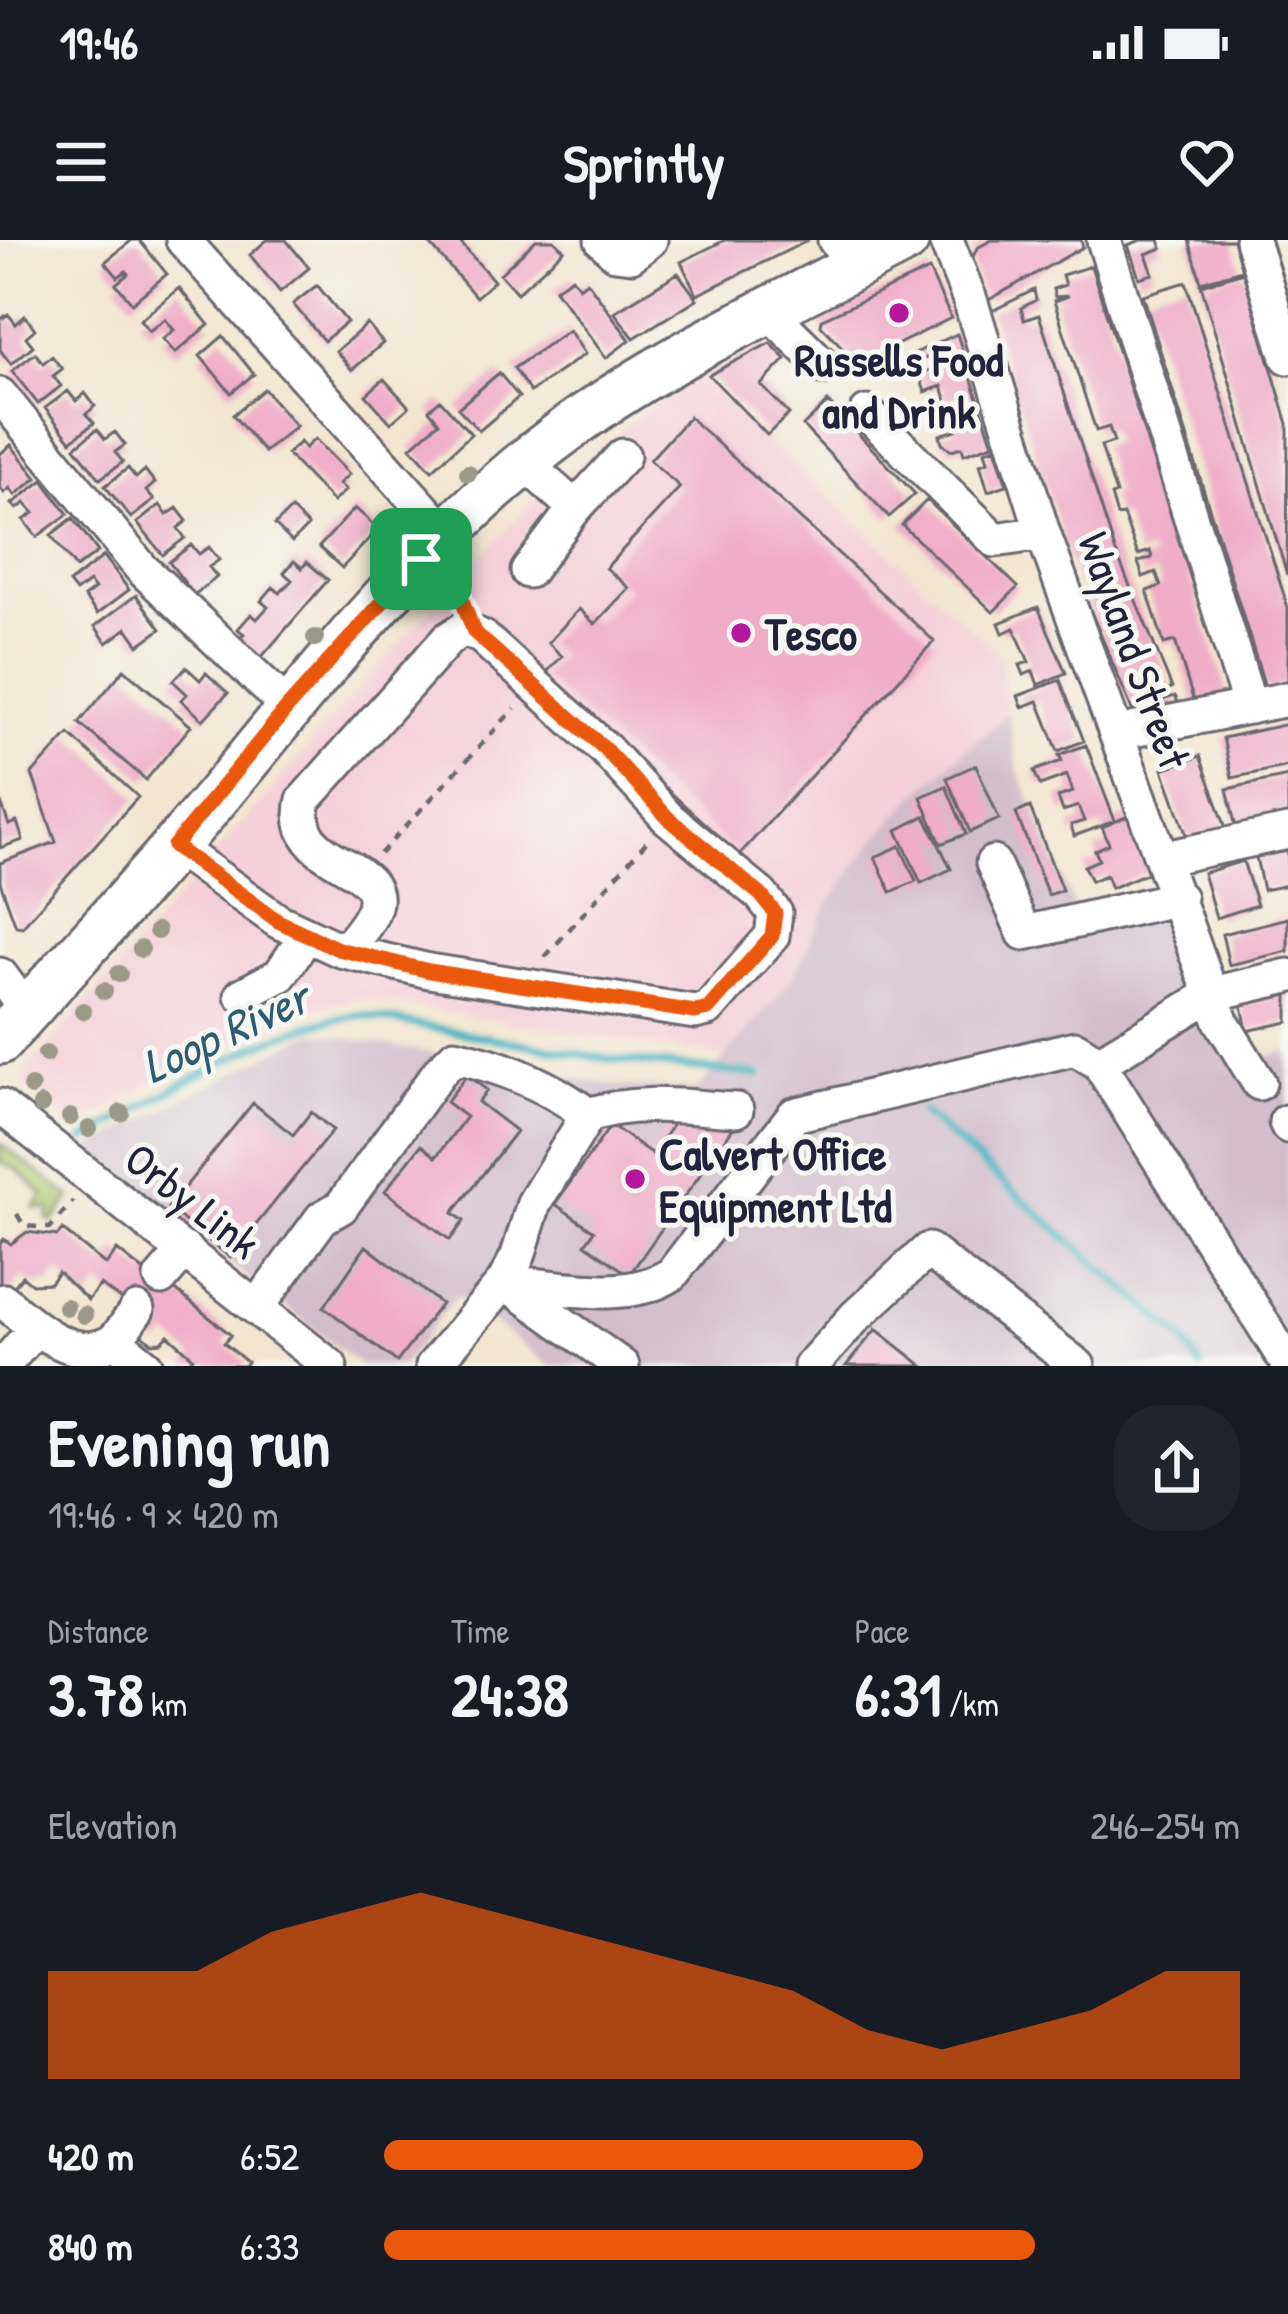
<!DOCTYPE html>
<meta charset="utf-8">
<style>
body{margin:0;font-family:"Patrick Hand",sans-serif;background:#20242c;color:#f1f3f6;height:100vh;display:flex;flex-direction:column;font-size:45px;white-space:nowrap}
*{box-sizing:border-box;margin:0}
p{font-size:39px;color:#9ea1a6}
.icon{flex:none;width:66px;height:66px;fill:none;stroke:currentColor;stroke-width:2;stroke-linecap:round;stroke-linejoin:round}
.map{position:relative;height:1126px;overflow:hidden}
.drawer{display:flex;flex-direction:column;background:#171b24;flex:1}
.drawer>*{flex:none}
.pin{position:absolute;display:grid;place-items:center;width:102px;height:102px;color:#fff;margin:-51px;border-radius:24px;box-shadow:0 6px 18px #0006}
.round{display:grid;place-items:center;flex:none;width:126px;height:126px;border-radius:48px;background:#20242c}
.summary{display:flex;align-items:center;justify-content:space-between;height:204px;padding:0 48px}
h1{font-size:66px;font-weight:700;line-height:90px}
.figures{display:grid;grid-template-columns:repeat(3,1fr);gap:18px;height:204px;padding:12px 48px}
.figures div{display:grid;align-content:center}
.figures b{font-size:60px;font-weight:700}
.figures small{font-size:33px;font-weight:400}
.figures p{font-size:33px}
.chart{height:336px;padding:24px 48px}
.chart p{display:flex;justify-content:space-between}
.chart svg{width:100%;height:216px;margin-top:12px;fill:#ea580c;opacity:.7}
ul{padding:0 48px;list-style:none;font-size:39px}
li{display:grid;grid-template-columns:192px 144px 1fr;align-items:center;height:90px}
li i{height:30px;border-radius:15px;background:#ea580c}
.status{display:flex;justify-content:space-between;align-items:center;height:84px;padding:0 60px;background:#171b24;direction:ltr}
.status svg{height:33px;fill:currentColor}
header{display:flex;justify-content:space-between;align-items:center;height:156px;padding:0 48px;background:#171b24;font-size:54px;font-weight:700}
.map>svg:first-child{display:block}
.built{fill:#f5cfd9}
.industrial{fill:#d1bdcb}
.green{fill:#acc368;stroke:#677252;stroke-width:3}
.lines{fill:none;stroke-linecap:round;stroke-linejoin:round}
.stream{stroke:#43b2bf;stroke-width:8}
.building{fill:#efadc8}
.minor-casing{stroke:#6b676f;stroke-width:39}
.major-casing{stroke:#6b676f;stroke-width:51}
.path{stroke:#6b676f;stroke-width:4.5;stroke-dasharray:9 9;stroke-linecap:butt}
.minor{stroke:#fff;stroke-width:33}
.major{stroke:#fff;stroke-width:45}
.tree{fill:#9a9987}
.route-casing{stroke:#fff;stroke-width:24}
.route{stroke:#ea580c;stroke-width:15}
.poi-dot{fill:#b5179e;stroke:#f6f6f2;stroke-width:4.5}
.labels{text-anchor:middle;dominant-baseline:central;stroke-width:10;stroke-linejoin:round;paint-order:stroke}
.poi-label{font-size:45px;font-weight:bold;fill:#22223b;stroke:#f6f6f2;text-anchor:start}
.street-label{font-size:45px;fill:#22223b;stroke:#f6f6f2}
.water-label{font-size:48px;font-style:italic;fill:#2f5c70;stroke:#f6f6f2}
</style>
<div class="status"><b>19:46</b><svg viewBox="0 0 49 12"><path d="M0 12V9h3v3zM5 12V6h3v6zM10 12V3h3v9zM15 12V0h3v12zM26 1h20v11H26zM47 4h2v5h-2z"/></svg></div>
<header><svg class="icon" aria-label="menu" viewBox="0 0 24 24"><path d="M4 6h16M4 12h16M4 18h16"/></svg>Sprintly<svg class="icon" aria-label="heart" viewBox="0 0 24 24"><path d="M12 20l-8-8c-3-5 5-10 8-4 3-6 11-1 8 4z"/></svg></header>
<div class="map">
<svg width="1288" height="1126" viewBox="0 0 1288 1126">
<rect width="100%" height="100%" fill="#f6f6f2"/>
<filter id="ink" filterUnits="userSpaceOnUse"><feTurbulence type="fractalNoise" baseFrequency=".00833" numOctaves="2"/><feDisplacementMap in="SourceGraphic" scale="24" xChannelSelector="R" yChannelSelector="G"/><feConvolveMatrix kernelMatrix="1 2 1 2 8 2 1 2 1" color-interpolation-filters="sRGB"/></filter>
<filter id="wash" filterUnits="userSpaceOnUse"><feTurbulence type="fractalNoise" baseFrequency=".004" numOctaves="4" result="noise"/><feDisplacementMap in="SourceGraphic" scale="48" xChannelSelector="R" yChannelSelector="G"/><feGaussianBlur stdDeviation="2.7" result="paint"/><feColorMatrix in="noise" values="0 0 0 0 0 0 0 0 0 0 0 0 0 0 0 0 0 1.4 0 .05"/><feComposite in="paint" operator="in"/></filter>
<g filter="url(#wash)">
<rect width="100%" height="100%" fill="#f2e6d0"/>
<!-- built -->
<path class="built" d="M694,133L1001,416L1008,473L915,555L825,670L791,741L726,817L356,758L293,772L187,822L76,887L26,847L27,830L406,395L536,258Z"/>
<!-- industrial -->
<path class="industrial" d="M1008,473L1017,526L1074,668L1154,648L1233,824L1288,811V1126H550L457,1055L401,1126H361L85,910L313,792L619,846L698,849L791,741L825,670L865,612L915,555Z"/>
<!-- green -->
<path class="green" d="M0,903L71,957L53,982L48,979L49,969L34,968L43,955L17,930L0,922Z"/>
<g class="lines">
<!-- stream -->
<path class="stream" d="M922,872L1182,1098L1200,1126
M84,900C165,856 272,783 362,775L609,819L759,835"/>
</g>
<g id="blocks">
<!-- building -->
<path class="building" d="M132,0H139L167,34L132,63L116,44L128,34L126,31L118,37L105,22Z
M267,0H286L309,28L280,52L250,15Z
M426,0H458L494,41L476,57Z
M536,0H554L564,10L517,53L500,34Z
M725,0H809L697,55L681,22Z
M992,0H1081L1083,7L985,62L971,21L977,8Z
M1141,0H1159L1162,8L1146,14L1153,34L1139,38L1128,5Z
M1189,0H1233L1242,30L1201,42Z
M1091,26L1228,454L1195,465L1175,401L1164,404L1147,351L1161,346L1156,332L1143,337L1138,322L1152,318L1150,311L1138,315L1123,275L1117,276L1111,256L1116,254L1101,206L1114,202L1109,187L1096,191L1054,61L1068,56L1055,57L1053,49L1065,45L1062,35Z
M929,30L951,78L858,124L821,85L822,79Z
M1243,32L1288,184L1287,335L1201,45Z
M678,33L697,59L634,98L614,72Z
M572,37L579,47L587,41L630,100L606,118L555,49Z
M1186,42L1288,368V443L1266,450L1143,55Z
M317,45L347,82L324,101L293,64Z
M179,48L209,85L175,113L163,99L174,90L165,79L149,91L140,80Z
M1034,50L1036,60L1021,68L1024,80L1039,75L1115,310L1172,448L1159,454L1162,460L1175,456L1180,466L1136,479L1071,324L990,72Z
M8,74L16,84L25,76L35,89L26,97L33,106L11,124L0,110V80Z
M367,84L383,103L352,130L336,111Z
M569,90L585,114L530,152L514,128Z
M957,94L993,204L964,214L962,207L951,210L942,203L940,195L956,190L951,175L935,181L932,172L929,164L946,159L942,146L925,152L919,134L936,128L932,115L915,123L911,115Z
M223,96L254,134L231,153L200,116Z
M770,103L786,119L761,145L789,174L767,195L709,135Z
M35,113L43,123L52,116L62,129L53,136L61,146L38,164L12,131Z
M499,133L519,157L479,191L458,168Z
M384,139L409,167L391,183L366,155Z
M264,149L296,186L264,212L233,175Z
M68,151L76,161L85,153L95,166L86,174L94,183L71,201L45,168Z
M440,160L471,194L432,230L411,207L439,182L429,170Z
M828,162L915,254L889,277L803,186Z
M689,177L934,401L739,615L543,436L562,416L548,403L579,369L595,384L629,348L606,328L680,247L650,220Z
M97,189L105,199L115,192L125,205L115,212L123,222L100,239L75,207Z
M315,199L349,234L339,244L346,250L333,262L287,214L300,202L305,208Z
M11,205L37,238L15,255L10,248L4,253L0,247V214Z
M995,207L1007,245L988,251L980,224L988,221L985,211Z
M128,228L136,238L145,230L155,243L146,251L154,260L131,278L105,246Z
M43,240L68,274L37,297L24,280L34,273L25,263L17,269L12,264Z
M927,260L1018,347L993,372L902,285Z
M160,265L167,275L177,268L187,281L178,288L185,298L163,315L137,283Z
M355,268L378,289L342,328L319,307Z
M291,269L308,286L292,302L275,285Z
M73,278L98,312L76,328L51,295Z
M191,305L199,314L209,307L219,320L209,327L217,337L194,355L169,322Z
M104,316L129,350L97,374L84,357L95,349L89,342L76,352L69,343Z
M294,321L302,328L307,322L328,340L259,420L238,401L244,394L238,389L251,374L257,379L268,367L261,361L273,347L280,353L292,340L284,333Z
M136,355L161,389L139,405L127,388L107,403L95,386Z
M1038,367L1066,433L1038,445L1033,431L1024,435L1020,425L1029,422L1014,388L1003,393L999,383Z
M186,427L200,440L206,433L228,453L203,480L181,460L187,454L173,441Z
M124,429L191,486L146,540L79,483Z
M1060,440L1084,501L1058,511L1038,461L1022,467L1018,456Z
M1288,484V526L1232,538L1223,498Z
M69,494L138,557L22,687L16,686L0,642V623L56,602L32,534Z
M1086,505L1115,581L1074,596L1071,585L1084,581L1078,566L1063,571L1058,557L1073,552L1067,535L1040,545L1034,531L1062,521L1059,515Z
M1200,516L1226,588L1189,602L1163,529Z
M976,525L999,579L970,592L947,538Z
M1288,536V581L1237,592L1227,549Z
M946,546L966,594L941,604L921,557Z
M0,560L9,585L17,582L23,600L0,608Z
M1030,567L1062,650L1048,655L1016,573Z
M925,576L951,629L921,643L897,590Z
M1128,576L1152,631L1111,648L1106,635L1091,641L1084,626L1099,620L1095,610L1109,604L1102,587Z
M900,606L916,641L891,652L875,617Z
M1288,611V645L1263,650L1256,617Z
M1243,621L1257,665L1216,678L1203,633Z
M1288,678V711L1229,725L1222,694Z
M1288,755V782L1247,791L1242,765Z
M467,835L487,850L478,862L516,891L453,973L464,981L450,1000L385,951L421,905L436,917L466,877L446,862Z
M253,863L293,895L311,872L333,890L230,1017L168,968Z
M678,877L738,881L629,1035L585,1004L594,991L555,964L611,885L652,914Z
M63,990L106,1025L117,1010L147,1034L151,1030L231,1095L224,1103L247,1122L244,1126H186L193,1117L168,1095L162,1102L152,1103L141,1094L151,1081L137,1070L100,1045L88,1060L58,1032L50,1043L32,1044L22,1036L0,1066V1004L4,999L11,1004L27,992L57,996Z
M366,1006L441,1064L397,1122L324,1067Z
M876,1089L923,1126H846Z"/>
</g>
</g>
<g filter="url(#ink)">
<use href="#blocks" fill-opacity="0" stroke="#6b676f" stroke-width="3"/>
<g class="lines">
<defs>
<path id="minor" d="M183,0L445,293
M602,0L615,13L631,15L650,0
M835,0L855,26
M946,0L970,60L1043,293L1221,781L1259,843
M1104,0L1250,467
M1252,0L1288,117
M767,70L825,127
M0,155L142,329L288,467
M867,173L995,300L1043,293
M525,223L575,268
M528,331L575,268L623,216
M1117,493L1288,459
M174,606L278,681L338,709L344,711L429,731L695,772L708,769L772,696L775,673L761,655L668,578L605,509L482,397L464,389L448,399L304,560C286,633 405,619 368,680C362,691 352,701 344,711
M1165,618L1288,592
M993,623L1024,693L1179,658
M0,735L27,771
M242,755L280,735L306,696
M1099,823L1212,754L1288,736
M0,866L330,1126
M736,870C686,867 637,859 588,875L534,963L518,1016L504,1042C556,1046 627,1064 672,1034L794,875L1075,808L1099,823L1288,1124
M1286,882L1288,886
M161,1038L185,1010
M4,1061C31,1085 75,1126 113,1101C122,1093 129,1080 137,1070
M258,1066L322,978L341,967L440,831L455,816C504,827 548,844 588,875
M114,1100L146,1126
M9,1119L35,1089
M433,1126L504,1042L622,1126
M811,1126L856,1076L928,1010L1078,1126"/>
<path id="major" d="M0,801C78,713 160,627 234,536C338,410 440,281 573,185C677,110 794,59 906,0"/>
</defs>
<!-- minor casing -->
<use href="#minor" class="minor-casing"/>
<!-- major casing -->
<use href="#major" class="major-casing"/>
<!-- path -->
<path class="path" d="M446,344L463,362
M380,614L515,468
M545,717L648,600
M17,974L24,986L50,988L73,961"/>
<!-- minor -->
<use href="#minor" class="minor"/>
<!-- major -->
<use href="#major" class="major"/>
</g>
<!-- trees -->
<g class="tree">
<circle cx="468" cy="233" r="9"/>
<circle cx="315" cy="398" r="9"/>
<circle cx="157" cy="691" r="9"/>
<circle cx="141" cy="709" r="9"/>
<circle cx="119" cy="734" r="9"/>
<circle cx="104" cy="751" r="9"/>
<circle cx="83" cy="771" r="9"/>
<circle cx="46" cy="814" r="9"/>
<circle cx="31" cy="847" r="9"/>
<circle cx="41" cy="865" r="9"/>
<circle cx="121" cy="873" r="9"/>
<circle cx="70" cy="877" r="9"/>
<circle cx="89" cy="889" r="9"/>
<circle cx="66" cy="1067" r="9"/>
<circle cx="84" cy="1075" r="9"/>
</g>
</g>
<g class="lines" filter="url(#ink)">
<defs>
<path id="route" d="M421,319L461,357L474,392L605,509L668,578L761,655L775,673L772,696L708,769L695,772L429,731L338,709L278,681L174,606L288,467Z"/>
</defs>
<!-- route casing -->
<use href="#route" class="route-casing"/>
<!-- route -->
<use href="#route" class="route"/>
</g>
<!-- markers -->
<g class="poi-dot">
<circle cx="899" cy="73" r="12"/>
<circle cx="741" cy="393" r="12"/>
<circle cx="635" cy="939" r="12"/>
</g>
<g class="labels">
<!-- poi labels -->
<g class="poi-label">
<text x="899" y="119" text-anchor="middle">Russells Food<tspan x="899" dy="52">and Drink</tspan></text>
<text x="765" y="393">Tesco</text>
<text x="659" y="913">Calvert Office<tspan x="659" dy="52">Equipment Ltd</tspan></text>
</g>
<!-- street labels -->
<g class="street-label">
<text transform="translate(1135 410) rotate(70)">Wayland Street</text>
<text transform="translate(193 960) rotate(38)">Orby Link</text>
</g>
<!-- water labels -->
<g class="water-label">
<text transform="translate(225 791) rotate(-25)">Loop River</text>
</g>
</g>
</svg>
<div class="pin" style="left:421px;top:319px;background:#1e9e55"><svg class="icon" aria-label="arrive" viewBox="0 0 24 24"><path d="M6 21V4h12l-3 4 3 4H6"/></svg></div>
</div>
<section class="drawer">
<div class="summary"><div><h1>Evening run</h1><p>19:46 · 9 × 420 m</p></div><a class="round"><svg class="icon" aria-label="share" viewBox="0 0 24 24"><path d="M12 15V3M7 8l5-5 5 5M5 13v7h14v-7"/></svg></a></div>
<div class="figures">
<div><p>Distance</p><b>3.78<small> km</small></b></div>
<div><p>Time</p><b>24:38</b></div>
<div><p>Pace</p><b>6:31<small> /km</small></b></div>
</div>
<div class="chart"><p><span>Elevation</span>246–254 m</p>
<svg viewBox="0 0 160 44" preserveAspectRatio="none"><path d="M0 44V22L10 22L20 22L30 14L40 10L50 6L60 10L70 14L80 18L90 22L100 26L110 34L120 38L130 34L140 30L150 22L160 22V44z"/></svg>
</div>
<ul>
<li><b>420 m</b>6:52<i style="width:63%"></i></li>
<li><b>840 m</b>6:33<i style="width:76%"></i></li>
</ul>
</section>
